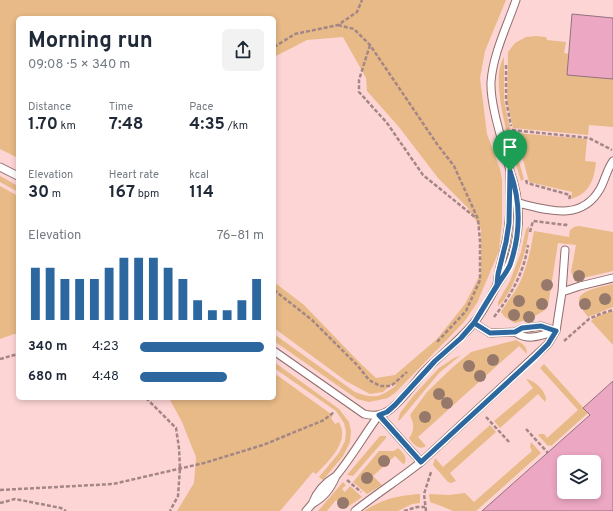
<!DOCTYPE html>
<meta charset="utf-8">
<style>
body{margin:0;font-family:Overpass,sans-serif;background:#f2f2f3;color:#1f2937;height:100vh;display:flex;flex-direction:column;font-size:15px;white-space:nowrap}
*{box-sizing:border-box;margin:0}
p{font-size:13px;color:#747a83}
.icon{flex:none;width:22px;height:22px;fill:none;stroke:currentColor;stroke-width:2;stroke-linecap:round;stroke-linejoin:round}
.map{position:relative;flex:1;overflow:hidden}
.panel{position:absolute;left:16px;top:16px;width:260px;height:384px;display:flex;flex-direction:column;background:#fff;border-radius:6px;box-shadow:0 2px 6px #0003}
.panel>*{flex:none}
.tools{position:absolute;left:557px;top:455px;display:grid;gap:8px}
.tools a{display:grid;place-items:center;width:44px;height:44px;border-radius:6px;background:#fff;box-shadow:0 2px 6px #0003;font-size:20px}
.pin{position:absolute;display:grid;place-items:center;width:34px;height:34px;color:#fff;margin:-41px -17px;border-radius:50% 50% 50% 0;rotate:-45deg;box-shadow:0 0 4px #0007}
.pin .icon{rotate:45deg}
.round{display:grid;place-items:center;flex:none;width:42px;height:42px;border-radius:6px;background:#f2f2f3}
.head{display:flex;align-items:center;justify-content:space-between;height:68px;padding:0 12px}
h1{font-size:22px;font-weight:700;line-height:30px}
.stats{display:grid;grid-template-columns:repeat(3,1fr);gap:6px;height:68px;padding:4px 12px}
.stats div{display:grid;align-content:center}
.stats b{font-size:17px;font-weight:700}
.stats small{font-size:11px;font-weight:400}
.stats p{font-size:11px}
.chart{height:112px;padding:8px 12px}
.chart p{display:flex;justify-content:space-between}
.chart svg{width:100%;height:72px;margin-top:4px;stroke:#2d679f;stroke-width:6}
ul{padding:0 12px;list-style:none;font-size:13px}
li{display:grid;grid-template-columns:64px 48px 1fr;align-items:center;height:30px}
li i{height:10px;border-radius:5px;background:#2d679f}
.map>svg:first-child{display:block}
.green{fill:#e7ba87}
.building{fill:#eca7c3;stroke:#93717f;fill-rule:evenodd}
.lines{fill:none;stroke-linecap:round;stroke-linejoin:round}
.service-casing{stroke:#916d6d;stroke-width:9}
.path{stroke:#a48686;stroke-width:2.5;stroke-dasharray:4 2;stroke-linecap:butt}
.service{stroke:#fff;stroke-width:7}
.tree{fill:#96796b}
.route-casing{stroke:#fff;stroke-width:8}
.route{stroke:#2d679f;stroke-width:5}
</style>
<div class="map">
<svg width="613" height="511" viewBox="0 0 613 511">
<rect width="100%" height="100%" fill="#fed5d5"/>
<!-- green -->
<path class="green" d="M0,0H506L485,51L480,78L487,134L500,169L502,180V222L499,251L477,303L464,322L396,392L388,398L369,402L357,399L274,341V334L355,392C373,399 381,398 396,385L393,383L383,392L370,394L346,381L274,328V282L304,305L360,363L376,378L395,375L437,339L465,304L481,273V229L468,208L438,178L399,127L367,91L366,78L343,37L307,40L274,57V18H18V158L0,149Z
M536,36L546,37L547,40L566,42L564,53L569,54L613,79V127L589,125L588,135L513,128L507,101L508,52L515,43L526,37Z
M504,57V100L511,134L524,179L521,181C513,153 488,82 504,57Z
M516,133L587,139L585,161L596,162C594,180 590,193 571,199L572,192L529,182Z
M0,176L18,186V192L0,182Z
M0,186L18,196V334H14L0,339Z
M529,226C530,244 512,296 498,306V302L510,281L521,252L526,229Z
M579,226L613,232V271L578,279L574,278L571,272L576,245L558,243L548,306L545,310L530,319L515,323L505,317L501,312C508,301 516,291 521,280C528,264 531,247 534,231L569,237L570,230L574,227Z
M613,284V307L588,317C585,313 579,306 579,300C579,290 605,286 613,284Z
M613,311V345L591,321L597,316Z
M516,340C523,344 527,346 527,354L519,346L418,437L426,446C419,451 413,444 409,438C415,430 414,424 410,415L427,392L453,367L471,352Z
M461,355L439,373L400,420L398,421L400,413L414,395L439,368L454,358Z
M274,362L339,409L349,422L351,431L350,442L343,456L323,480L319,477L339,453L345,441L346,432L344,423L336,411L274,368Z
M544,364L588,413L551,446L549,445L548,446L538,435L540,434H544L547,438L578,410L540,368Z
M274,373L331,414L333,415L331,418L335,424L339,422C340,425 342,428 342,431C344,447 326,464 316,474L313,472L280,511H177L194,483L196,457L182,422L169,398H274Z
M526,379C534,380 545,390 546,399L545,402L538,394L500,428L494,421L533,388Z
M490,425L496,432L450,473L456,481L451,483L448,482L433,465L435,458L443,467Z
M380,436H386V438L353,476L347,475Z
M531,442L541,453L476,511H453L441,506L430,502L429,494L449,495L465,493L474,502L532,451L530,447Z
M398,448C403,453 407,456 405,463L403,464L395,456L373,476L382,485L367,494L353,482L379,451H394Z
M343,482L346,485L342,489L345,492L350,486L362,497L346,508L336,500L327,511H318Z
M420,494V503L412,504L398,511H364C385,498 396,496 420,494Z"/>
<!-- building -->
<path class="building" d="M572,14L613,18V79L567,75Z
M613,381V511H482L590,415L583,408ZM564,462H594V492H564Z"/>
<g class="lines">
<defs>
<path id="service" d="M0,167L18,176
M510,171C524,209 521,252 497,285C498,270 503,257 506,242C511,219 510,194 510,171Z
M510,171C504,146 490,106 491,82C493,54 507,26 516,0
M518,203C548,210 581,222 600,189C605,180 607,169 613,161
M562,292L565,250
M474,323L490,333L515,332
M541,326L556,331C542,335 528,342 515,332L521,329Z
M274,351L364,414C372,416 381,416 388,411C401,402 412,386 423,373C439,356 458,342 473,324C483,312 490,298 497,285
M336,476C352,457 364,435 379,415L421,462
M336,476C330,490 324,497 312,504C317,491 324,483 336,476Z
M306,511L312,504
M355,511C376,494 400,479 421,462L548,344L556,331L562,292L580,286L613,278"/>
</defs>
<!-- service casing -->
<use href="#service" class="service-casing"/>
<!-- path -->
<path class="path" d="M338,25L354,29L370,45L437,144L454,166L478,219L480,241V280L466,311L437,342
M370,45L359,80V92L387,123L423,175L476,218
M274,47L295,34L338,25L357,12L362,0
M506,65V100L511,126
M512,130L589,138L612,150
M526,180L527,183L570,195L569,201
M530,232L533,221L566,225L567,222
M274,290L312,320L358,366L369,380L380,386H391L407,372
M494,317C511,295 524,273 528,245
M564,341L589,319L600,314L613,310
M0,359L18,354
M146,398L176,428L179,448L180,468L178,496L170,511
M486,417L510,443
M526,429L548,453
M347,480L361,492
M0,490L113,484L204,463L263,445L324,420L334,412
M0,503L15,499L61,508L66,511
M404,511L417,507H425
M426,511L424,494L431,472"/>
<!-- service -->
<use href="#service" class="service"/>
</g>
<!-- trees -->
<g class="tree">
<circle cx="579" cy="276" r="6"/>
<circle cx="547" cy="285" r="6"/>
<circle cx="605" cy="299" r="6"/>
<circle cx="519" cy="301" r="6"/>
<circle cx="542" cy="304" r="6"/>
<circle cx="585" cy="304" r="6"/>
<circle cx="514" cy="315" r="6"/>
<circle cx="529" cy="317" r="6"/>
<circle cx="493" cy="360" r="6"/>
<circle cx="469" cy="366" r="6"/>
<circle cx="480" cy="376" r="6"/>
<circle cx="439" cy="394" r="6"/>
<circle cx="447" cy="403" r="6"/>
<circle cx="425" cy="417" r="6"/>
<circle cx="384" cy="461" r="6"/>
<circle cx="367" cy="478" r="6"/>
<circle cx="343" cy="503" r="6"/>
</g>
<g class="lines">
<defs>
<path id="route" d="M510,171L509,223L506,242L498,274L497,285L474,323L461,338L435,361L395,405L387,412L379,415L421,462L535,357L548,344L556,331L541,326L522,328L515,332L490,333L474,323C482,311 489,298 497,286C501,279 507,272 510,265C521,233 521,202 510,171"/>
</defs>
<!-- route casing -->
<use href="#route" class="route-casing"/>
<!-- route -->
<use href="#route" class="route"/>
</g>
</svg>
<div class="tools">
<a><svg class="icon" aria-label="layers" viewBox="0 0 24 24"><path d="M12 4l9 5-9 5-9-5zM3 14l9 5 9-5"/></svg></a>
</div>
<div class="pin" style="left:510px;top:171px;background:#1e9e55"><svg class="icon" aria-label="arrive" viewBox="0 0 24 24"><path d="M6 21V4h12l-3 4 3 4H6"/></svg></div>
<section class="panel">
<div class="head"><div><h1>Morning run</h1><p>09:08 · 5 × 340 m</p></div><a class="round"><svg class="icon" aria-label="share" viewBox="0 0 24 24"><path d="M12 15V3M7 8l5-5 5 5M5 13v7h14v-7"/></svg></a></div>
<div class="stats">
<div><p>Distance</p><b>1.70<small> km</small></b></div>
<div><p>Time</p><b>7:48</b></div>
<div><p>Pace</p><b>4:35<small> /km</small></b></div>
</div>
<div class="stats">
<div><p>Elevation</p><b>30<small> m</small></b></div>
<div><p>Heart rate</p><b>167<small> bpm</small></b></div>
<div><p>kcal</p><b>114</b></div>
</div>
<div class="chart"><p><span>Elevation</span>76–81 m</p>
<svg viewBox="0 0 160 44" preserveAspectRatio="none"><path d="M5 44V12M15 44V12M25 44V19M35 44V19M45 44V19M55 44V12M65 44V6M75 44V6M85 44V6M95 44V12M105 44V19M115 44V32M125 44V38M135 44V38M145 44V32M155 44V19"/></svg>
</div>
<ul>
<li><b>340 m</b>4:23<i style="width:100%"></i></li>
<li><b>680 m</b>4:48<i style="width:70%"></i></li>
</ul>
</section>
</div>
